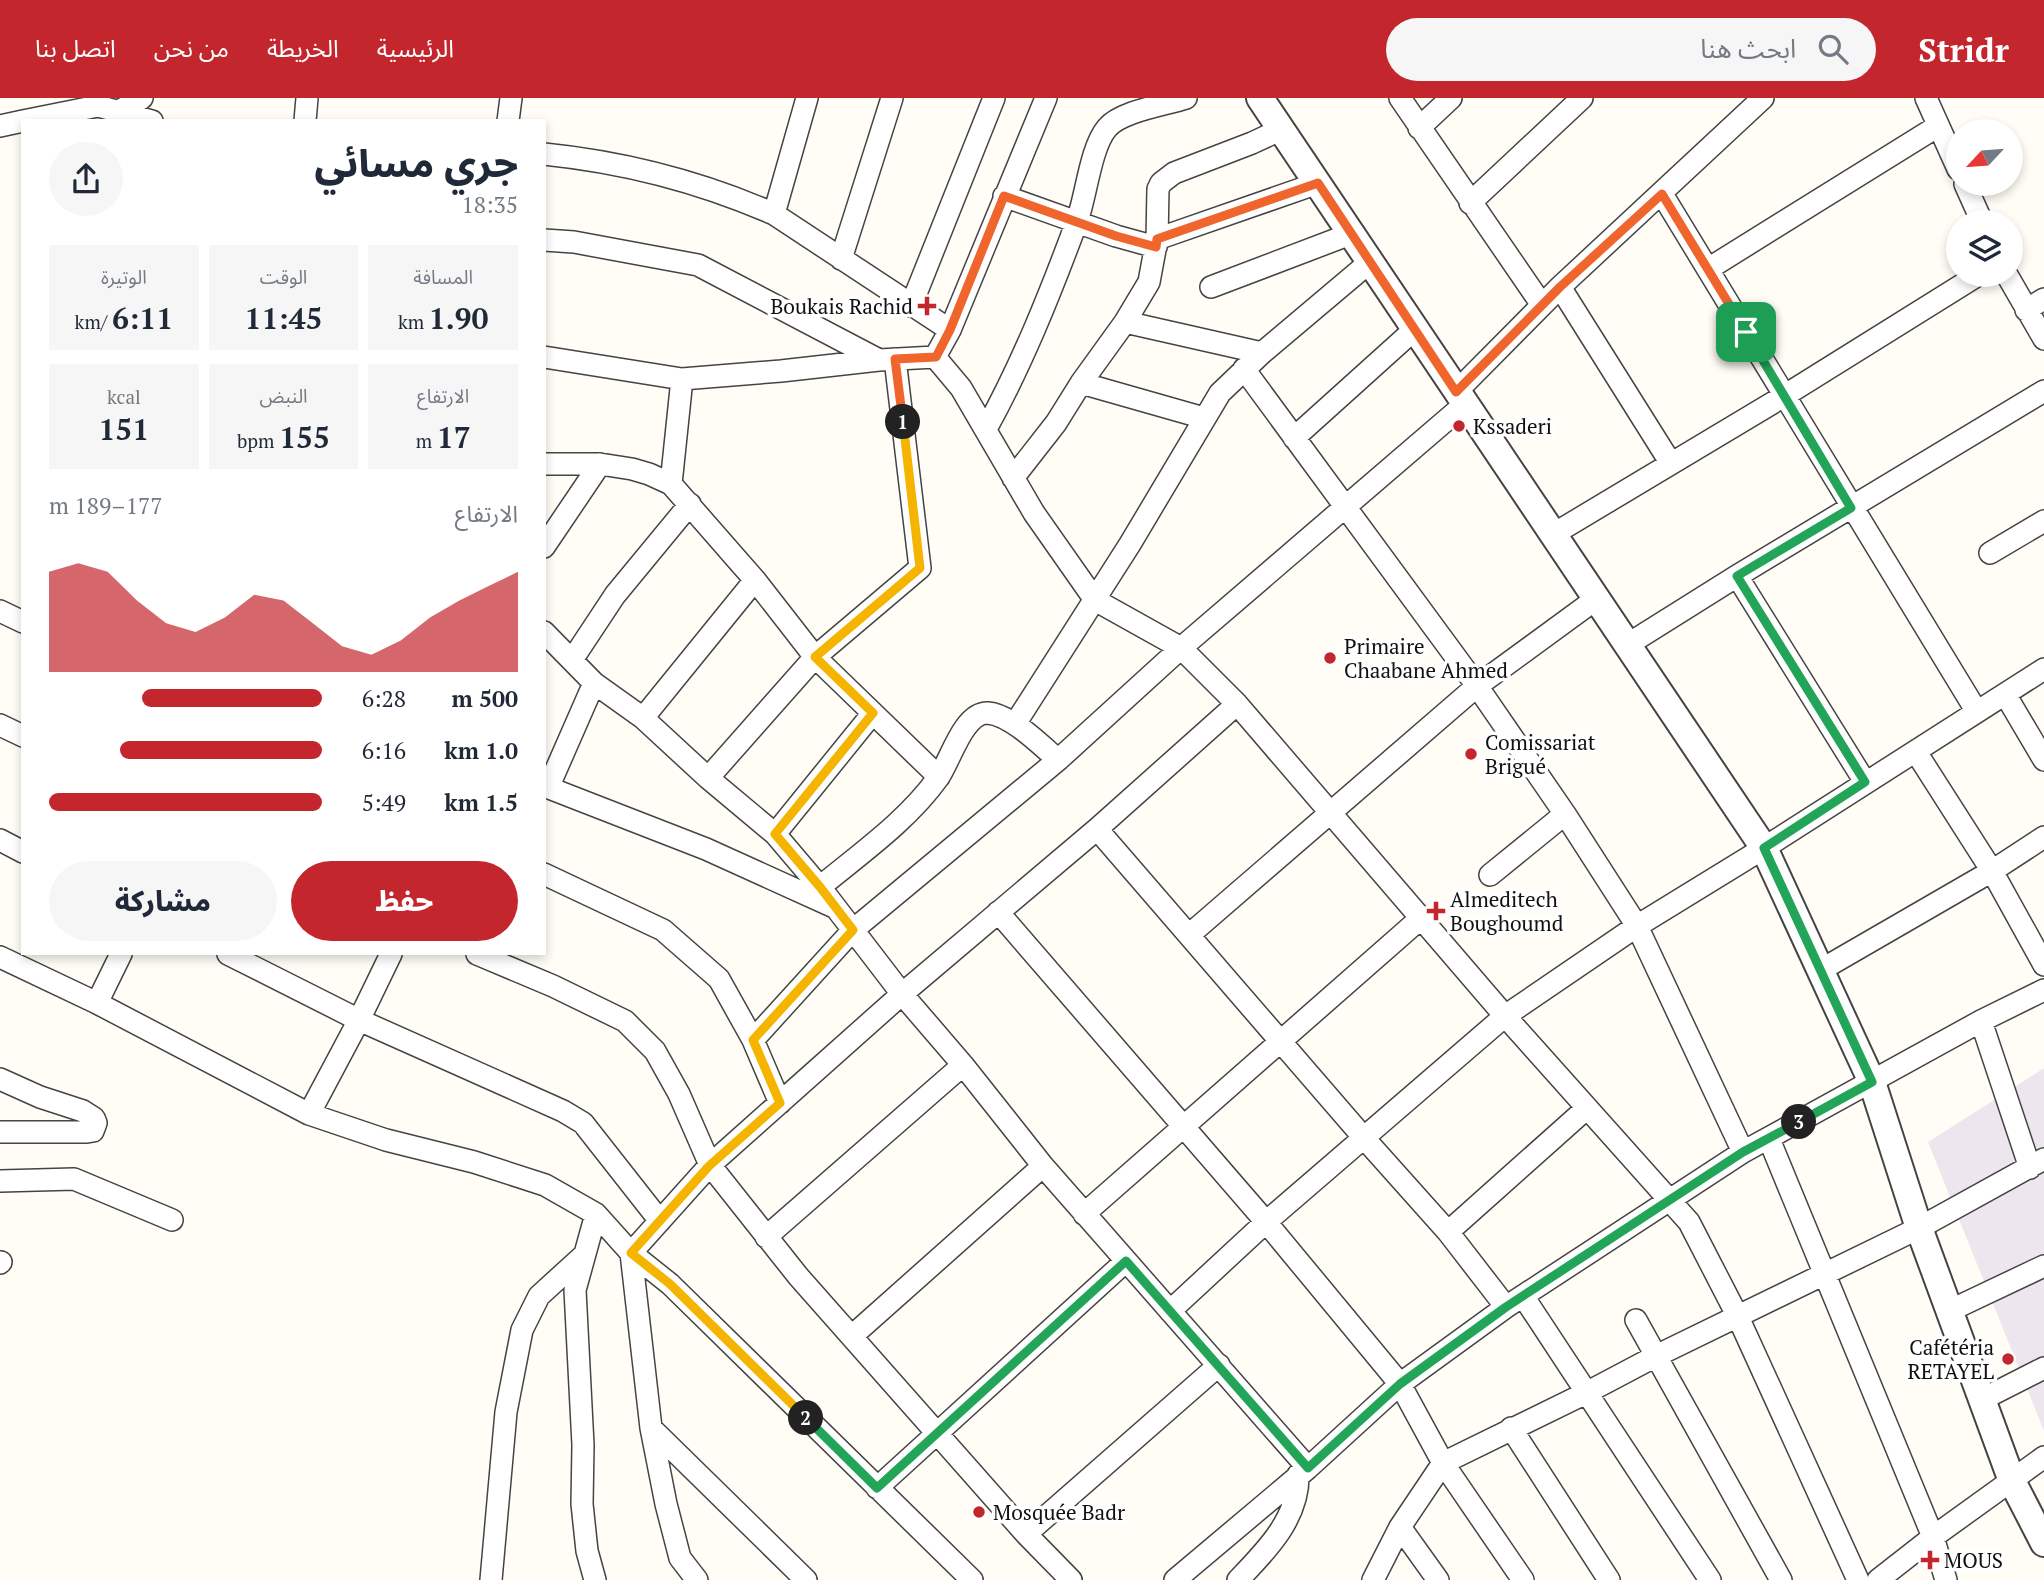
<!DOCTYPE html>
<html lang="ar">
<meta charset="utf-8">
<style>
body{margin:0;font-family:"PT Serif","Noto Sans Arabic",serif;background:#f6f6f7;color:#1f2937;direction:rtl;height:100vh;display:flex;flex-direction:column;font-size:26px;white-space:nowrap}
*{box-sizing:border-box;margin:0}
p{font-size:23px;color:#747a83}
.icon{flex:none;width:38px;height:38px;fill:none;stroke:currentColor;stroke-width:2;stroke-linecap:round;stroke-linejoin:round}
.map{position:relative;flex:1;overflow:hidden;direction:ltr}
.details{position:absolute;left:21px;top:21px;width:525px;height:836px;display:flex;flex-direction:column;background:#fff;border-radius:0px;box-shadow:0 4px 10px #0003;direction:rtl}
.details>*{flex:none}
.needle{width:46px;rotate:244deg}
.controls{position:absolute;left:1946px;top:21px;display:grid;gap:14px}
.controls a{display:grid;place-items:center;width:77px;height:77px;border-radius:50%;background:#fff;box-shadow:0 4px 10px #0003;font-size:35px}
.pin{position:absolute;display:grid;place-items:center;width:60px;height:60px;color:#fff;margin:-30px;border-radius:14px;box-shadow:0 4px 10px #0006}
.km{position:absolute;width:35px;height:35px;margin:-18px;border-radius:50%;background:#222;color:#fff;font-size:19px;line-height:35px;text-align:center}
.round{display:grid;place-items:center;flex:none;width:74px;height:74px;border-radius:37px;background:#f6f6f7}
.headline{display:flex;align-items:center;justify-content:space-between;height:119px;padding:0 28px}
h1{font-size:38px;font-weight:800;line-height:52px}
.stats{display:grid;grid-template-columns:repeat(3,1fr);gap:10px;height:119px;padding:7px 28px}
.stats div{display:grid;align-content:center;border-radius:0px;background:#f6f6f7;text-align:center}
.stats b{font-size:30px;font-weight:800}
.stats small{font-size:19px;font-weight:400}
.stats p{font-size:19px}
.chart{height:196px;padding:14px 28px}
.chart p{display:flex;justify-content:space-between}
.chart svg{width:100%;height:126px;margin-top:7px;fill:#c4262e;opacity:.7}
.cta{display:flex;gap:14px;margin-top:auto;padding:14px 28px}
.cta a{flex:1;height:80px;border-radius:42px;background:#c4262e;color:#fff;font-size:28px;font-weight:800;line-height:80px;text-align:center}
.cta a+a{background:#f6f6f7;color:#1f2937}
ul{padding:0 28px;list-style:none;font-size:23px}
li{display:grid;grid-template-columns:112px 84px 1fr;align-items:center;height:52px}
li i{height:18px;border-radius:9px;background:#c4262e}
header{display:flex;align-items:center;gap:42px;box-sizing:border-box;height:98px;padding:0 35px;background:#c4262e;color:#fff}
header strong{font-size:33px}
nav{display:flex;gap:38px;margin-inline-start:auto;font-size:24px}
.search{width:490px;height:63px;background:#f6f6f7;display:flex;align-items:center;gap:18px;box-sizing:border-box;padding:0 24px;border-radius:38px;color:#747a83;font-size:26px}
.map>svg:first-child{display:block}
.industrial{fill:#eee6ef}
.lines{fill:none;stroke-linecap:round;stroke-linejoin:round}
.minor-casing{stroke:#444;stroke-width:24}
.tertiary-casing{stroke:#444;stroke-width:30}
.minor{stroke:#fff;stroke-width:21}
.tertiary{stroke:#fff;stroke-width:26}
.split-1-casing{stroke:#fff;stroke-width:14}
.split-2-casing{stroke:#fff;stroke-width:14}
.split-3-casing{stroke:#fff;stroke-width:14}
.split-4-casing{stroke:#fff;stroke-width:14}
.split-1{stroke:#f0652b;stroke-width:9}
.split-2{stroke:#f5b400;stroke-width:9}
.split-3{stroke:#22a559;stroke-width:9}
.split-4{stroke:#22a559;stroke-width:9}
.poi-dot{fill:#c4262e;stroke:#fff;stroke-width:2.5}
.labels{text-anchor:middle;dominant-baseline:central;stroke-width:7;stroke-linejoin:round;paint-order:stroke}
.poi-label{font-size:21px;fill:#111;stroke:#fff;text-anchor:start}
</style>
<header>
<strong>Stridr</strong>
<div class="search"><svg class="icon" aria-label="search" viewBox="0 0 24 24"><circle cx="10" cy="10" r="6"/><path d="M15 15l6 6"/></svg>ابحث هنا</div>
<nav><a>الرئيسية</a><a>الخريطة</a><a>من نحن</a><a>اتصل بنا</a></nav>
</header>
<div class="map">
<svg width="2044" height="1482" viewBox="0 0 2044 1482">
<rect width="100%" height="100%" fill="#fffdf5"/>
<!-- industrial -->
<path class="industrial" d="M2044,970V1333L1928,1044Z"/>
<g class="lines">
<defs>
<path id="minor" d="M1400,0L1542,207
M1926,0L1958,71
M117,14L142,0
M23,23L98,8L152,23
M305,23L307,0
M508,23L511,0
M0,28L23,23
M1419,30L1451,0
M544,56C623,64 701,84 774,116L950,232
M1965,86L1982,124
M1662,96L1977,614
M1004,98L1116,138L1156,149
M1470,105L1582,0
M774,116L807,0
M1157,141L1318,85
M544,142L574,144L698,167L879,262
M841,161L892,0
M1708,171L1938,28
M2007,177L2044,241
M1211,189L1353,135
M1560,189L1670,364
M911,208L994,0
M2026,212L2044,201
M1125,224L1262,255
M544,259L682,281L781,273L879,262L935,259L950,232L1046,0
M935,259L961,290L1034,415L1095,502L1181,550L1237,606L1505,918L1689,1124L1738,1219L1858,1482
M1244,271L1477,588L1565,716L1637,828L1743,1054
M1081,285L1204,320
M1456,294L1560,189L1763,0
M986,331C1022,266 1050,196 1076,126C1086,101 1090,50 1107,30C1121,13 1165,7 1186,0
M1294,340L1415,231
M544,366H600L632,371L649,376L671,386L755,482L815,559L939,679
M1013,380L1056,325L1081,285L1125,224L1149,184L1157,141L1158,91L1161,85L1174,75L1252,45L1282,31
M671,386L682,281
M1552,437L1784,298L1978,177
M544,449L600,366
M1990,455L2044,423
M1737,478L1865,684
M0,513L23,524
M544,534L594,585L643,620L708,680L775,736L820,789L902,896L963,967L1043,1068L1308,1370
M1627,547L1737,478L2044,293
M572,562L615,497L690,406
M2005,596L2044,662
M643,620L755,482
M1015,626L1130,446L1220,295L1262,255L1371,163
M0,627L23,638
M1916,654L1992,773L2044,867
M708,680L815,559L920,470L895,261
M544,688L706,751L834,809
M548,690L594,585
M1097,731L1364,1040L1448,1134L1506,1209
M775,736L873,615
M0,742L23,754
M544,776L663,832L719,881L753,942L780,1005
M1490,777L1565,716
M820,789C861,755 907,723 938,680C950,664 963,614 988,615C1011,617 1041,647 1058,662
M998,814L1266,1124L1400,1286L1443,1365L1523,1482
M1189,837L1477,588L1596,501
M228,856L359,922L563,1013L583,1025L660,1123
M477,856L553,888L625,923L655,953L679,996L710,1067L798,1178L1026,1436L1071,1482
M0,859L97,905L309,1016L386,1042L474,1064L545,1087L596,1116L631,1155L670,1186L972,1482
M1819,873L1992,773L2044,739
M97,905L121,856
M1981,923L2030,1070
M753,942L853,832L1058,662L1181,550L1465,306
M0,981L40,999L83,1013L94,1020L96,1025L93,1033L87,1034H0
M309,1016L359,922L391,856
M1769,1041L1933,1439L1946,1482
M0,1083L74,1081L172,1122
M1084,1116L1421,820
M1448,1134L1587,1010
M766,1139L963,967
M0,1165L1,1164
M1523,1198L1710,1482
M1170,1213L1266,1124L1505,918L1637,828L1764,750L2044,571
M1949,1213L2044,1168
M1636,1222L1781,1482
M852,1238L1043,1068
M1981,1302L2044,1270
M651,1330L806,1482
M1511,1330L1609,1482
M877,1390L1126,1163
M1400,1429L1438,1482
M1026,1436L1219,1267
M491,1482L506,1314L522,1232L539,1198L584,1157
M595,1482L587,1453L582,1406L583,1347L575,1192L596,1116
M697,1482L680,1460L666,1406L651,1330L631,1155L710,1067L902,896L1097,731L1237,606
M1175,1482L1308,1370L1400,1286L1506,1209L1743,1054L1981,923L2044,892
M1238,1482C1266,1453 1299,1420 1298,1377
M1373,1482L1400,1429L1443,1365L1586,1295L1656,1258L1919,1130L2044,1061
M1878,1482L1933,1439L2044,1359"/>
<path id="tertiary" d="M1260,0L1764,750L1872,984L1919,1130L2012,1383L2044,1445"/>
</defs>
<!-- minor casing -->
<use href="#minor" class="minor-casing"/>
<!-- tertiary casing -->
<use href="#tertiary" class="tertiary-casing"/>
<!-- minor -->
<use href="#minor" class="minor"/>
<!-- tertiary -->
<use href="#tertiary" class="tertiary"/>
</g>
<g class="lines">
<defs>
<path id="split-1" d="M903,324L895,261L936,259L950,232L1004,98L1116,138L1156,149L1157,141L1318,85L1456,294L1560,189L1662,96L1746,234"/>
<path id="split-2" d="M806,1320L670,1186L631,1155L709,1068L780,1005L753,942L853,832L820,789L775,736L873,615L815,559L920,470L903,324"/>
<path id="split-3" d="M806,1320L877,1390L1126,1163L1308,1370L1400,1286L1506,1209L1743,1054L1799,1024"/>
<path id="split-4" d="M1746,234L1851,410L1737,478L1865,684L1764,750L1872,984L1799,1024"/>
</defs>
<!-- split-1 casing -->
<use href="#split-1" class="split-1-casing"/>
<!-- split-2 casing -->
<use href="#split-2" class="split-2-casing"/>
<!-- split-3 casing -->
<use href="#split-3" class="split-3-casing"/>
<!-- split-4 casing -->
<use href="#split-4" class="split-4-casing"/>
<!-- split-1 -->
<use href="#split-1" class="split-1"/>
<!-- split-2 -->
<use href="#split-2" class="split-2"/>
<!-- split-3 -->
<use href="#split-3" class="split-3"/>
<!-- split-4 -->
<use href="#split-4" class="split-4"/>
</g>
<!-- markers -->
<g class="poi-dot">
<path d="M923.5 197.5h7v7h7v7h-7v7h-7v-7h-7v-7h7z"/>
<circle cx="1459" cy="328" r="7"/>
<circle cx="1330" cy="560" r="7"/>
<circle cx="1471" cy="656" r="7"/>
<path d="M1432.5 802.5h7v7h7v7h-7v7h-7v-7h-7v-7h7z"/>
<circle cx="2008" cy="1261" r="7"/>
<circle cx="979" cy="1414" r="7"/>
<path d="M1926.5 1451.5h7v7h7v7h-7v7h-7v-7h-7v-7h7z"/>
</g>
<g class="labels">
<!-- poi labels -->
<g class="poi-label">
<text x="913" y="208" text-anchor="end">Boukais Rachid</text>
<text x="1473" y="328">Kssaderi</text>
<text x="1344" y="548">Primaire<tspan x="1344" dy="24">Chaabane Ahmed</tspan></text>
<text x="1485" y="644">Comissariat<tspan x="1485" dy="24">Brigué</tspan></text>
<text x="1450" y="801">Almeditech<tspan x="1450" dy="24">Boughoumd</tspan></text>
<text x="1994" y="1249" text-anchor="end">Cafétéria<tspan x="1994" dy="24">RETAYEL</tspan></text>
<text x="993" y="1414">Mosquée Badr</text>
<text x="1944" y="1462">MOUS</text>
</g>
</g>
</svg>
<div class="controls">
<a><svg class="needle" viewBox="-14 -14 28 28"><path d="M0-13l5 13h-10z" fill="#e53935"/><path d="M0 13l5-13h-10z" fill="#747a83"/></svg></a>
<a><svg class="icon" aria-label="layers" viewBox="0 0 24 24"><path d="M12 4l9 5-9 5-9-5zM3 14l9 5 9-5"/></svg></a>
</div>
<div class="pin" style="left:1746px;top:234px;background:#1e9e55"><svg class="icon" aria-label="arrive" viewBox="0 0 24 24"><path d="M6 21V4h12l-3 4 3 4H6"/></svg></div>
<b class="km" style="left:903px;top:324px">1</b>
<b class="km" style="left:806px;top:1320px">2</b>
<b class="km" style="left:1799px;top:1024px">3</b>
<section class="details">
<div class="headline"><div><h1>جري مسائي</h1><p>18:35</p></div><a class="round"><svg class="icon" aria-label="share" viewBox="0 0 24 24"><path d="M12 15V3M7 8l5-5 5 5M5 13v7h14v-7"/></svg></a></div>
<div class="stats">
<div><p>المسافة</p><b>1.90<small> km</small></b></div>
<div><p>الوقت</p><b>11:45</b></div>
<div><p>الوتيرة</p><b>6:11<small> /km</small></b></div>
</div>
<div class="stats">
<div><p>الارتفاع</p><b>17<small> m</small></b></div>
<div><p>النبض</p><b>155<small> bpm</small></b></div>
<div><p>kcal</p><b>151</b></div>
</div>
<div class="chart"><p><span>الارتفاع</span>177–189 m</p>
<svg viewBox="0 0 160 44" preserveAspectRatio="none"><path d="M0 44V9L10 6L20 9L30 19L40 27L50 30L60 25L70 17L80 19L90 27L100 35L110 38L120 33L130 25L140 19L150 14L160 9V44z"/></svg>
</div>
<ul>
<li><b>500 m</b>6:28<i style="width:66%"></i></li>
<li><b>1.0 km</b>6:16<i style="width:74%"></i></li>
<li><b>1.5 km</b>5:49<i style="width:100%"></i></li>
</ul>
<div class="cta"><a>حفظ</a><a>مشاركة</a></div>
</section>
</div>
